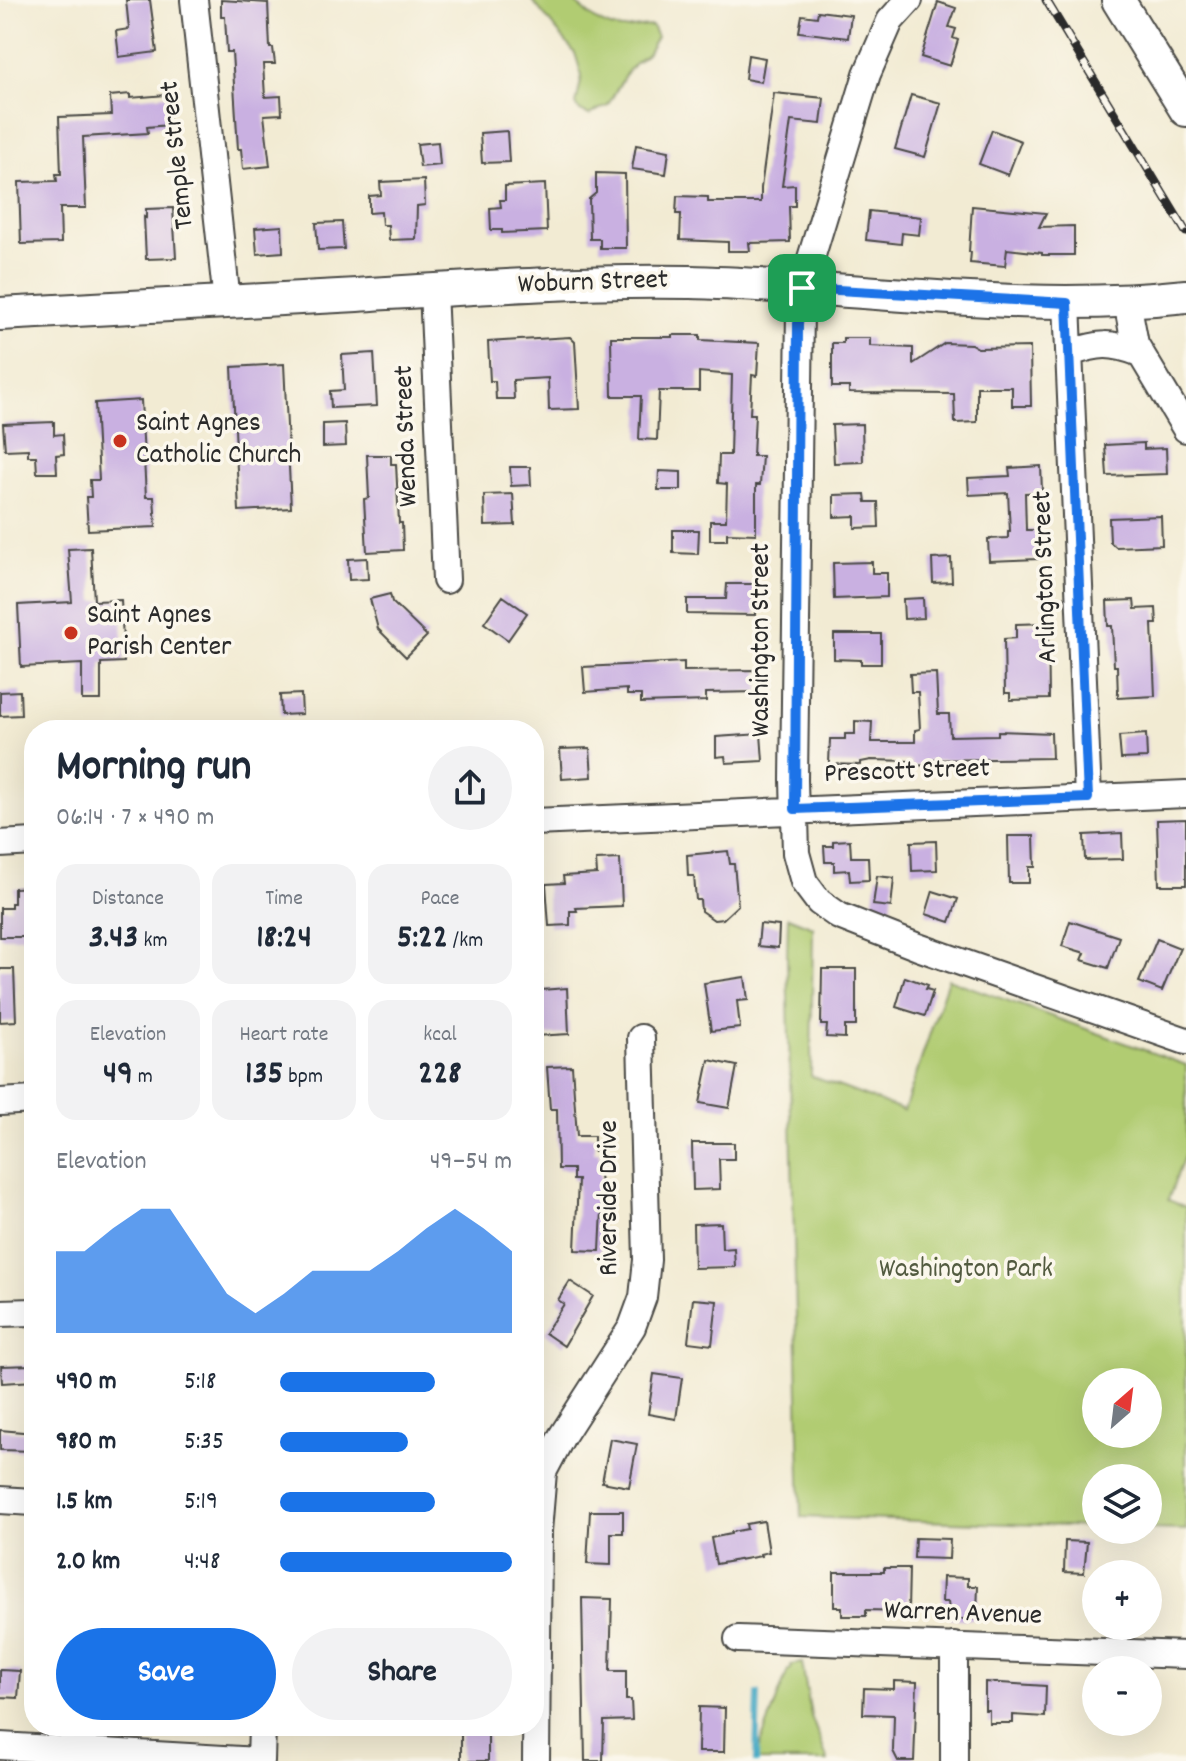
<!DOCTYPE html>
<meta charset="utf-8">
<style>
body{margin:0;font-family:Dekko,sans-serif;background:#f2f2f3;color:#1f2937;height:100vh;display:flex;flex-direction:column;font-size:30px;white-space:nowrap}
*{box-sizing:border-box;margin:0}
p{font-size:26px;color:#747a83}
.icon{flex:none;width:44px;height:44px;fill:none;stroke:currentColor;stroke-width:2;stroke-linecap:round;stroke-linejoin:round}
.map{position:relative;flex:1;overflow:hidden}
.details{position:absolute;left:24px;top:720px;width:520px;height:1016px;display:flex;flex-direction:column;background:#fff;border-radius:32px;box-shadow:0 8px 32px #0002}
.details>*{flex:none}
.needle{width:52px;rotate:28deg}
.tools{position:absolute;left:1082px;top:1368px;display:grid;gap:16px}
.tools a{display:grid;place-items:center;width:80px;height:80px;border-radius:50%;background:#fff;box-shadow:0 8px 32px #0002;font-size:40px}
.pin{position:absolute;display:grid;place-items:center;width:68px;height:68px;color:#fff;margin:-34px;border-radius:16px;box-shadow:0 4px 12px #0006}
.round{display:grid;place-items:center;flex:none;width:84px;height:84px;border-radius:42px;background:#f2f2f3}
.headline{display:flex;align-items:center;justify-content:space-between;height:136px;padding:0 32px}
h1{font-size:44px;font-weight:700;line-height:60px}
.figures{display:grid;grid-template-columns:repeat(3,1fr);gap:12px;height:136px;padding:8px 32px}
.figures div{display:grid;align-content:center;border-radius:20px;background:#f2f2f3;text-align:center}
.figures b{font-size:34px;font-weight:700}
.figures small{font-size:22px;font-weight:400}
.figures p{font-size:22px}
.chart{height:224px;padding:16px 32px}
.chart p{display:flex;justify-content:space-between}
.chart svg{width:100%;height:144px;margin-top:8px;fill:#1a73e8;opacity:.7}
.action{display:flex;gap:16px;margin-top:auto;padding:16px 32px}
.action a{flex:1;height:92px;border-radius:48px;background:#1a73e8;color:#fff;font-size:32px;font-weight:700;line-height:92px;text-align:center}
.action a+a{background:#f2f2f3;color:#1f2937}
ul{padding:0 32px;list-style:none;font-size:26px}
li{display:grid;grid-template-columns:128px 96px 1fr;align-items:center;height:60px}
li i{height:20px;border-radius:10px;background:#1a73e8}
.map>svg:first-child{display:block}
.green{fill:#b1cc72;stroke:#6e7c4e;stroke-width:2;fill-rule:evenodd}
.lines{fill:none;stroke-linecap:round;stroke-linejoin:round}
.stream{stroke:#45a9c4;stroke-width:6}
.building{fill:#c9b0e1}
.minor-casing{stroke:#494844;stroke-width:30}
.tertiary-casing{stroke:#494844;stroke-width:36}
.minor{stroke:#fff;stroke-width:26}
.tertiary{stroke:#fff;stroke-width:32}
.rail-casing{stroke:#2b2b2b;stroke-width:9}
.rail{stroke:#fbf7ec;stroke-width:6;stroke-dasharray:18;stroke-linecap:butt}
.route-casing{stroke:#fff;stroke-width:16}
.route{stroke:#1a73e8;stroke-width:10}
.poi-dot{fill:#c8321e;stroke:#fbf7ec;stroke-width:3}
.labels{text-anchor:middle;dominant-baseline:central;stroke-width:7;stroke-linejoin:round;paint-order:stroke}
.street-label{font-size:28px;fill:#2b2b2b;stroke:#fbf7ec}
.poi-label{font-size:28px;fill:#2b2b2b;stroke:#fbf7ec;text-anchor:start}
.park-label{font-size:28px;fill:#535b40;stroke:#fbf7ec}
</style>
<div class="map">
<svg width="1186" height="1761" viewBox="0 0 1186 1761">
<rect width="100%" height="100%" fill="#fbf7ec"/>
<filter id="ink" filterUnits="userSpaceOnUse"><feTurbulence type="fractalNoise" baseFrequency=".0125" numOctaves="2"/><feDisplacementMap in="SourceGraphic" scale="16" xChannelSelector="R" yChannelSelector="G"/><feConvolveMatrix kernelMatrix="1 2 1 2 8 2 1 2 1" color-interpolation-filters="sRGB"/></filter>
<filter id="wash" filterUnits="userSpaceOnUse"><feTurbulence type="fractalNoise" baseFrequency=".006" numOctaves="4" result="noise"/><feDisplacementMap in="SourceGraphic" scale="32" xChannelSelector="R" yChannelSelector="G"/><feGaussianBlur stdDeviation="1.8" result="paint"/><feColorMatrix in="noise" values="0 0 0 0 0 0 0 0 0 0 0 0 0 0 0 0 0 1.4 0 .05"/><feComposite in="paint" operator="in"/></filter>
<g filter="url(#wash)">
<rect width="100%" height="100%" fill="#f2ebd3"/>
<!-- green -->
<path class="green" d="M532,0H572C588,14 603,30 625,29C634,28 643,26 652,26L657,37L647,54L634,64L625,75L608,105L589,115L580,111L576,104L582,76L575,53Z
M788,917L813,927L811,1076L904,1111L948,979L1186,1065V1151L1168,1200L1186,1207V1530L1148,1529V1478H1096V1527L801,1517L787,958ZM1148,1382V1434H1096V1382Z
M802,1663L811,1716L828,1761H754L788,1670L791,1669V1665Z"/>
<g class="lines">
<!-- stream -->
<path class="stream" d="M756,1761L758,1694"/>
</g>
<g id="blocks">
<!-- building -->
<path class="building" d="M126,0H150L157,52L119,57L116,31L129,29Z
M221,0L268,3L270,48H273L275,64H263L265,97L281,96L282,114L264,115L270,166L243,169L241,149H238L232,52H227L225,17H221Z
M938,2L956,8L949,27L956,29L953,38L958,40L950,66L921,57Z
M818,11L851,15L848,38L799,32L802,15L817,17Z
M748,55L765,58L761,82L745,79Z
M774,93L824,98L821,124L791,121L782,186L795,185V206H789L790,242L749,243L750,251H728V242L680,240L681,214H676L677,196L708,197V202H761V188Z
M130,94V98L166,95L169,125L147,127L148,133L83,137L86,208H60L61,243L21,244L19,182L57,181L56,174H61L59,117L111,115L110,96Z
M911,95L941,103L925,157L895,149Z
M992,130L1021,141L1008,175L979,164Z
M507,131L509,162L482,163L480,133Z
M438,142L440,165L420,167L417,144Z
M636,145L669,151L666,174L632,169Z
M596,173L625,174L626,248H600V239H590L589,199L596,193Z
M424,180L425,205L417,206L416,239L389,240L388,225H382L381,212L369,213V196L381,195L380,182Z
M545,184L547,231L502,233V230H491L490,208L501,207L500,200H505V186Z
M972,206L1046,213L1039,227L1074,226V255H1042V253L1007,249L1005,266L970,263L971,252H969Z
M173,208L176,258L146,259L144,217L146,218V209Z
M869,211L921,217L919,235L902,233L901,244L866,240Z
M342,222L344,249L318,250L316,223Z
M282,226L283,252L257,254L255,228Z
M672,335H700V340L759,343L757,376L752,375L750,414H755L753,456H762L760,485H756V534L727,533V540H710V521H726L727,484L718,483L719,455H730L732,375L699,372V391H659L657,440L639,439L641,396H612L611,337H672Z
M570,337L575,342L579,409L549,410L548,378L513,380L514,399H496L495,381H490L488,342Z
M843,338H870V346L913,348V364L945,343L971,344L978,348L1030,347L1031,406H1012V387H977V422L955,423L954,394L849,393V387H832V343H843Z
M374,353L377,406L331,408L330,391L344,390L342,355Z
M284,364L291,508L239,511L232,367Z
M141,400L146,497H154L156,527L88,530L86,497H91L90,480H99L95,403Z
M54,422V435L63,434L64,454L56,455L57,473H37L36,456H28V449L5,450L3,424Z
M345,423L346,446L323,447V424Z
M862,424L863,462L834,463L832,425Z
M1144,443V449L1166,448L1167,474L1107,476L1105,445Z
M367,455H391V464H396L399,523H402L403,550L367,552L364,499L369,498Z
M1041,466L1042,492L1025,493L1026,530H1037L1038,559L989,561L988,539L1008,538V531H1010L1008,493L969,495L968,478L1010,476L1009,468Z
M510,467H530L531,485L511,486Z
M659,471L681,472V490H658Z
M513,494L515,525L485,526L484,495Z
M865,494L866,502H878L879,527L855,528V516L834,517V495Z
M1161,516L1162,545L1116,547L1110,542L1109,518Z
M673,530H699L698,554L673,553Z
M91,548L94,601L121,600L124,662L101,663V700H82V664L21,667L18,605L72,602L68,549Z
M367,558L368,579L349,580L348,559Z
M951,558L952,582L933,583L932,559Z
M872,562V573H887V597L834,599L833,563Z
M727,584H755V615L687,614V599H726Z
M390,594L392,602L427,636L406,657L378,629L370,599Z
M503,596L527,613L508,640L484,623Z
M923,598L924,618L904,619L903,599Z
M1134,600L1135,609L1156,608L1157,624H1152L1155,696L1118,698L1117,666H1114L1112,626H1108L1107,601Z
M1048,623L1049,699L1010,700V693H1005L1004,639L1016,638V624Z
M834,634H881V664H861V660L834,659Z
M684,662V671L758,670L759,692L706,693V701L641,703V695H627V689L585,692L583,667Z
M936,673L938,714H949L950,736L998,735V731L1051,733L1052,758L928,760L929,765L912,766L911,761L871,760L861,762V765L829,764L830,739H845V734H855V721L872,722L871,742H915V730L920,729L918,692H911L910,674Z
M20,691L21,715L0,716V692Z
M301,694L302,714L281,715L280,695Z
M761,734L763,761L726,763L725,756L716,757V737Z
M1146,734L1147,758L1121,759L1119,736Z
M590,748L592,777L562,779L560,749Z
M1186,819V885H1159L1157,820Z
M1122,833L1123,859L1085,860L1084,835Z
M1008,836H1034L1035,867H1029V883H1009Z
M850,840L851,857H868L869,880L850,881L849,870L834,871V862H825L824,846H833V841Z
M936,841L937,870L912,871L911,842Z
M728,851L730,864H734L738,905L723,919L714,920L701,911L700,900H696L694,876H688L687,855Z
M620,859L622,906L576,908L577,911H570V925L549,926L546,884L564,883L563,876L597,874L596,860Z
M877,876L894,878L891,907L873,905Z
M34,887V937H0V908H11V903H14V888Z
M933,891L958,899L950,922L926,914Z
M1070,921L1119,937L1108,968L1082,960L1085,953L1062,946Z
M760,924L779,926L778,948L758,946Z
M1157,939L1180,948L1162,991L1139,982Z
M0,969H14L16,1021L0,1022Z
M822,969H856V1026H845V1038L826,1037L827,1025H821Z
M745,977L748,1000L737,1001L740,1028L711,1031L704,983Z
M905,977L928,985L926,989L933,991L925,1016L896,1007Z
M567,988L569,1034L535,1036L534,1005L542,1004L541,990Z
M709,1060L737,1066L729,1108L700,1103Z
M572,1066L577,1136H594V1152H599L602,1210L600,1251L575,1250L578,1180H573V1169H558L557,1109H550L547,1067Z
M692,1143H734V1159H719L720,1189L693,1190Z
M721,1223L722,1249L734,1248L735,1267L694,1268L693,1224Z
M570,1281L593,1296L564,1346L545,1333L564,1304L558,1300Z
M693,1299L717,1301L712,1345L688,1342Z
M34,1365V1381L2,1383L1,1366Z
M654,1374L682,1378L676,1419L648,1414Z
M0,1430L34,1433V1451L0,1450Z
M610,1439L637,1444L629,1487L602,1482Z
M590,1511H623V1533H611V1565L587,1564Z
M764,1521L769,1552L760,1554L761,1556L716,1564L711,1538L731,1534V1532L747,1529L746,1524Z
M915,1538L950,1539L949,1559L914,1558Z
M1065,1541L1087,1542L1084,1573L1064,1572Z
M884,1568H909L908,1611L866,1610V1616H842V1607H834V1572H884Z
M943,1577L968,1578V1586H978L977,1612H974V1619H950L948,1602H942Z
M582,1598L612,1599L610,1671H626V1700H631L632,1720L604,1721L603,1761H585Z
M0,1670L20,1671L18,1698L0,1697Z
M894,1681L917,1682L914,1761H898L893,1751L894,1715L863,1714L864,1688L894,1689Z
M985,1682L1046,1686L1045,1717L1013,1715V1723H989V1710H985Z
M699,1707L725,1708L724,1752H698Z
M461,1732H488V1761H461Z"/>
</g>
</g>
<g filter="url(#ink)">
<use href="#blocks" fill-opacity="0" stroke="#494844" stroke-width="2"/>
<g class="lines">
<defs>
<path id="minor" d="M194,0L227,302
M909,0L890,21L867,74L802,288L800,308L794,780L796,853L804,882L819,902L839,916L918,947L1186,1041
M433,290L446,580
M1127,301L1135,344L1186,429
M1067,303L1088,798
M1070,353C1100,343 1110,342 1140,353
M534,822L1186,794
M0,844L34,842
M0,1102L34,1100
M0,1313L34,1312
M0,1500L34,1502
M738,1639L1186,1655
M0,1746L258,1761
M261,1761L262,1726
M536,1761L538,1531L543,1472L562,1436L632,1327L643,1297L647,1260L641,1038
M954,1761V1646"/>
<path id="tertiary" d="M1118,0L1186,110
M0,314C119,308 238,302 357,295C468,288 579,280 690,282C855,286 1021,314 1186,296"/>
</defs>
<!-- minor casing -->
<use href="#minor" class="minor-casing"/>
<!-- tertiary casing -->
<use href="#tertiary" class="tertiary-casing"/>
<!-- minor -->
<use href="#minor" class="minor"/>
<!-- tertiary -->
<use href="#tertiary" class="tertiary"/>
<defs>
<path id="rail" d="M1046,0L1186,232"/>
</defs>
<!-- rail casing -->
<use href="#rail" class="rail-casing"/>
<!-- rail -->
<use href="#rail" class="rail"/>
</g>
</g>
<g class="lines" filter="url(#ink)">
<defs>
<path id="route" d="M802,288L1067,303L1088,798L795,809L798,324Z"/>
</defs>
<!-- route casing -->
<use href="#route" class="route-casing"/>
<!-- route -->
<use href="#route" class="route"/>
</g>
<!-- markers -->
<g class="poi-dot">
<circle cx="120" cy="441" r="8"/>
<circle cx="71" cy="633" r="8"/>
</g>
<g class="labels">
<!-- street labels -->
<g class="street-label">
<text transform="translate(179 155) rotate(-96)">Temple Street</text>
<text transform="translate(593 284) rotate(-2)">Woburn Street</text>
<text transform="translate(408 436) rotate(-92)">Wenda Street</text>
<text transform="translate(1047 577) rotate(-92)">Arlington Street</text>
<text transform="translate(763 640) rotate(-90)">Washington Street</text>
<text transform="translate(907 773) rotate(-2)">Prescott Street</text>
<text transform="translate(611 1198) rotate(-90)">Riverside Drive</text>
<text transform="translate(963 1615) rotate(2)">Warren Avenue</text>
</g>
<!-- poi labels -->
<g class="poi-label">
<text x="136" y="425">Saint Agnes<tspan x="136" dy="32">Catholic Church</tspan></text>
<text x="87" y="617">Saint Agnes<tspan x="87" dy="32">Parish Center</tspan></text>
</g>
<!-- park labels -->
<g class="park-label">
<text x="966" y="1271">Washington Park</text>
</g>
</g>
</svg>
<div class="tools">
<a><svg class="needle" viewBox="-14 -14 28 28"><path d="M0-13l5 13h-10z" fill="#e53935"/><path d="M0 13l5-13h-10z" fill="#747a83"/></svg></a>
<a><svg class="icon" aria-label="layers" viewBox="0 0 24 24"><path d="M12 4l9 5-9 5-9-5zM3 14l9 5 9-5"/></svg></a>
<a>+</a>
<a>−</a>
</div>
<div class="pin" style="left:802px;top:288px;background:#1e9e55"><svg class="icon" aria-label="arrive" viewBox="0 0 24 24"><path d="M6 21V4h12l-3 4 3 4H6"/></svg></div>
<section class="details">
<div class="headline"><div><h1>Morning run</h1><p>06:14 · 7 × 490 m</p></div><a class="round"><svg class="icon" aria-label="share" viewBox="0 0 24 24"><path d="M12 15V3M7 8l5-5 5 5M5 13v7h14v-7"/></svg></a></div>
<div class="figures">
<div><p>Distance</p><b>3.43<small> km</small></b></div>
<div><p>Time</p><b>18:24</b></div>
<div><p>Pace</p><b>5:22<small> /km</small></b></div>
</div>
<div class="figures">
<div><p>Elevation</p><b>49<small> m</small></b></div>
<div><p>Heart rate</p><b>135<small> bpm</small></b></div>
<div><p>kcal</p><b>228</b></div>
</div>
<div class="chart"><p><span>Elevation</span>49–54 m</p>
<svg viewBox="0 0 160 44" preserveAspectRatio="none"><path d="M0 44V19L10 19L20 12L30 6L40 6L50 19L60 32L70 38L80 32L90 25L100 25L110 25L120 19L130 12L140 6L150 12L160 19V44z"/></svg>
</div>
<ul>
<li><b>490 m</b>5:18<i style="width:67%"></i></li>
<li><b>980 m</b>5:35<i style="width:55%"></i></li>
<li><b>1.5 km</b>5:19<i style="width:67%"></i></li>
<li><b>2.0 km</b>4:48<i style="width:100%"></i></li>
</ul>
<div class="action"><a>Save</a><a>Share</a></div>
</section>
</div>
